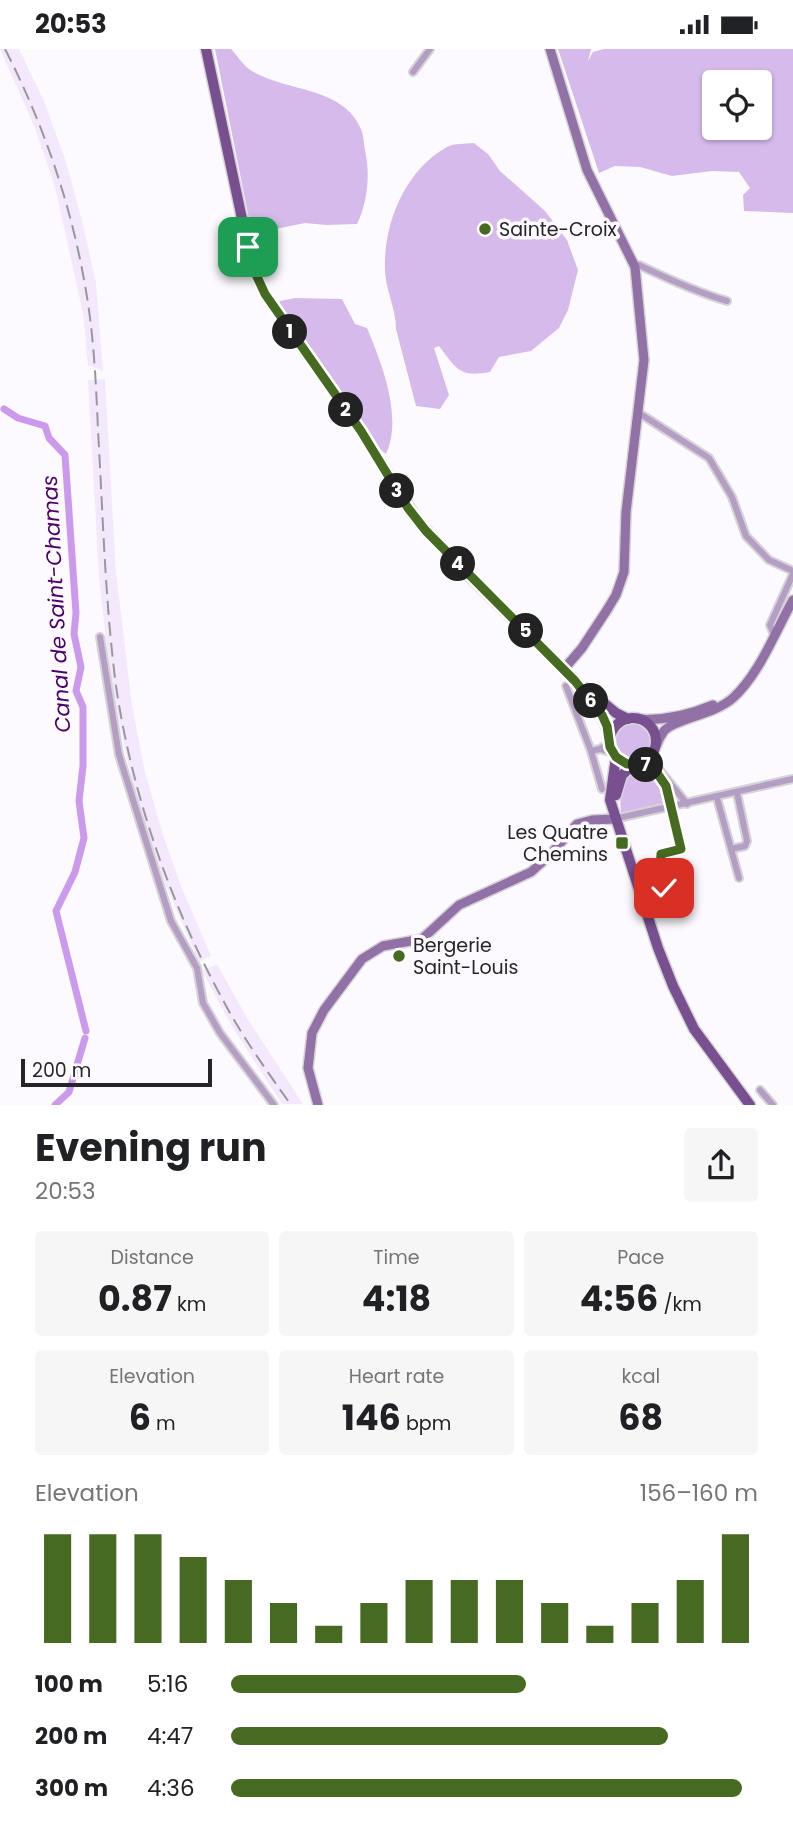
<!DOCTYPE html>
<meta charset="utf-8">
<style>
body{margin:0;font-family:Poppins,sans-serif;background:#f6f6f6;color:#202124;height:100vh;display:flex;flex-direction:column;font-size:26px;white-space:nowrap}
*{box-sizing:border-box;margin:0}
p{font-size:23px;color:#757577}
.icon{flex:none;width:38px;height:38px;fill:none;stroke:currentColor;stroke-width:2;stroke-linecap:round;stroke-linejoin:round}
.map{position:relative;height:1056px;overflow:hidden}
.panel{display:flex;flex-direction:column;background:#fff;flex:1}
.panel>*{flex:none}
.tools{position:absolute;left:702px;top:21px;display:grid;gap:14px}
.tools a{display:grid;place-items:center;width:70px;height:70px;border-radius:7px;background:#fff;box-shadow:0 2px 5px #0004;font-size:35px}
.scale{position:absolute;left:21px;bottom:18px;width:191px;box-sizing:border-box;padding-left:7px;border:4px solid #27232a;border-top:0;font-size:19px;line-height:24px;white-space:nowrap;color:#27232a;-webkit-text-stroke:5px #fcfafe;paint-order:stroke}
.pin{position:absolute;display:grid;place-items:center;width:60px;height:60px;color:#fff;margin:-30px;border-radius:14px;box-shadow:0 4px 10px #0006}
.km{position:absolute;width:35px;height:35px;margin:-18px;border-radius:50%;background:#222;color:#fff;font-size:19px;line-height:35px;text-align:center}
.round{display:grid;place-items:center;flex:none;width:74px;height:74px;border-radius:7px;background:#f6f6f6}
.summary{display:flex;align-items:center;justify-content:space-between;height:119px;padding:0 35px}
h1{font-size:38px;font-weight:700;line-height:52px}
.stats{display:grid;grid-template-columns:repeat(3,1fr);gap:10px;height:119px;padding:7px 35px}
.stats div{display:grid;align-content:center;border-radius:7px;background:#f6f6f6;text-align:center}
.stats b{font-size:35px;font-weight:700}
.stats small{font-size:19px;font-weight:400}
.stats p{font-size:19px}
.chart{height:196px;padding:14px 35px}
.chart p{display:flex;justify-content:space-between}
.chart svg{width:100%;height:126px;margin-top:7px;stroke:#476a22;stroke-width:6}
ul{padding:0 35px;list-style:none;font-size:23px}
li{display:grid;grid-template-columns:112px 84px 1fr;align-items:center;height:52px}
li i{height:18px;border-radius:9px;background:#476a22}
.status{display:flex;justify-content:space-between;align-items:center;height:49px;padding:0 35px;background:#fff;direction:ltr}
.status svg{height:19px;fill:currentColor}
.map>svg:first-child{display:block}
.built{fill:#f4e9fc}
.green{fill:#d7baec;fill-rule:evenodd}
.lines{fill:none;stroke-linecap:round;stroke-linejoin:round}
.canal{stroke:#cc9aed;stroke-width:7}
.street-casing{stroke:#d6d3d8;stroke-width:10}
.secondary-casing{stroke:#d6d3d8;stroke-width:12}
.primary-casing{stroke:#d6d3d8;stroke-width:13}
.street{stroke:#b49ec3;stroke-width:6}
.secondary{stroke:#9171a6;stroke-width:9}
.primary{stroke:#785090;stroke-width:10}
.rail{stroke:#9a979c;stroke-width:2;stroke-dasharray:14 7;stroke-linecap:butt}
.route-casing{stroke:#fff;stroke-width:14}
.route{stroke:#476a22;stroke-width:9}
.poi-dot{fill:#476a22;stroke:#fcfafe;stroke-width:2.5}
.labels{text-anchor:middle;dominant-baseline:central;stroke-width:7;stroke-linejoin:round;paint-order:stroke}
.poi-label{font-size:19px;fill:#27232a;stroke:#fcfafe;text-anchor:start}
.water-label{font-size:21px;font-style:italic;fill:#4a0068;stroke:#fcfafe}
</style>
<div class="status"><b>20:53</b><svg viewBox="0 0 49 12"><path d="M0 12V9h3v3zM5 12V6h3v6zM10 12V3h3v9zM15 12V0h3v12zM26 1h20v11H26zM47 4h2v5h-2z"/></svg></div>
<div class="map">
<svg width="793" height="1056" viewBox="0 0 793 1056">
<rect width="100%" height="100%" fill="#fcfafe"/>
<!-- built -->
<path class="built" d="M0,0H19L44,52L66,113L82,172L96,234L103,322L88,316L83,264L55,138L35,79Z
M105,330L116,524L132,656L145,723L162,783L181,837L211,907L199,913L160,823L145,778L132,732L111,636L99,528L88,331Z
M217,915L247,969L303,1055H282L233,979L202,922Z"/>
<!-- green -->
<path class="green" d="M215,0H231C237,6 242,15 249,20C282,43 343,36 361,80C364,87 364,98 366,106C370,128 367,155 357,175L326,176L305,174L252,185Z
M558,0H591L588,12L593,3L604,0H793V164L744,162L743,146L750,139L739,123L712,122L672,127L640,118L615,117L599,124ZM714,33H760V79H714Z
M474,94L488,105L500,122L545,162L567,191L578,221L568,261L559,279L531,302L499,308L490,323C459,329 456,319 439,297L434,299L449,346L440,360L416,357L396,280C396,260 386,242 385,222C383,175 405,121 447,98C454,94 465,95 474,94Z
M295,249L342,250L355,275L367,279C382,315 403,368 386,405L375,396L278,256L280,252Z
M614 693a18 18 0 1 1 36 0a18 18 0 1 1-36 0Z
M647,720L656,727L664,757L636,761V763L621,767L620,745L628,723Z"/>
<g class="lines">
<!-- canal -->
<path class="canal" d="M4,360L18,369L45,377L49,389L65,406L76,564L74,585L81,618L76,642L83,658V717L79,752L84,789L75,823L56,862L86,982
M55,1056L69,1043L85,989"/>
<defs>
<path id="street" d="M413,23L430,0
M634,216H639C668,230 696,243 727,252
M639,364L709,409L732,448L746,487L769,511L793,522
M774,586L770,576L793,525
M100,588L119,706L171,872L197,919L203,954L220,984L274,1056
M566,637L591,702
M610,693L600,700L613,704
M600,700L591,702L602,740
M653,704L657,718L687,755
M641,714C673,725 674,771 681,800L661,805L660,821L653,827L660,850L667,848L664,839L657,841
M717,749L739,829
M614,770L793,730
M731,800L745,797L747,792L737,744
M760,1041L773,1056"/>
<path id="secondary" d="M550,0L587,121L635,218L644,311L626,463L624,523L616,546L607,561L582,599L564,620
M637,670C663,672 689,666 713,656
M656,697C658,692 661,686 664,682C674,670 714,666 733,649C760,624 775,583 793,551
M318,1056L308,1019L312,984L324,961L362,910L383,897L422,890L459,856L531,823L550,806L577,775L592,771L614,770"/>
<path id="primary" d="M206,0L248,198L254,221L265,245L361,382L418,472L468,526L575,632L602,666L610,688
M587,640L616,664L628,670
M610 692a23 23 0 1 1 46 0a23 23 0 1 1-46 0Z
M616,708L610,751L658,899L673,937L694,980L750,1056
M616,746L622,726L634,715"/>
</defs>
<!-- street casing -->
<use href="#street" class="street-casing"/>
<!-- secondary casing -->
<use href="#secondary" class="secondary-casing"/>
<!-- primary casing -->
<use href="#primary" class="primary-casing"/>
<!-- street -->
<use href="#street" class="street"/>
<!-- secondary -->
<use href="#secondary" class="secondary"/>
<!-- primary -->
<use href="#primary" class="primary"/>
<!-- rail -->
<path class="rail" d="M5,0C44,76 72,158 86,242C94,288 96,335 98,381C103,467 105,552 116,637C132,746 171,857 224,953C243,989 267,1022 291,1056"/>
</g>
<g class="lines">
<defs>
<path id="route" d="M248,198L254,221L265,245L361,382L408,459L426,482L575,632L602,666L607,677L610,698L616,708L627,715L641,714L655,721L666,737L681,800L661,805L660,821L653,827L657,841L664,839"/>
</defs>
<!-- route casing -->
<use href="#route" class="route-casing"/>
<!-- route -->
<use href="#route" class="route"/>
</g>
<!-- markers -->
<g class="poi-dot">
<circle cx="485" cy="180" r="7"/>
<rect x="615" y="787" width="14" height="14" rx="3.5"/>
<circle cx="399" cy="907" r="7"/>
</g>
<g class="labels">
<!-- poi labels -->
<g class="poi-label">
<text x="499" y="180">Sainte-Croix</text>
<text x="608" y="783" text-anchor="end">Les Quatre<tspan x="608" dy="22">Chemins</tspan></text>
<text x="413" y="896">Bergerie<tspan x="413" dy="22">Saint-Louis</tspan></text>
</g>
<!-- water labels -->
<g class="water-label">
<text transform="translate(56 555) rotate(-93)">Canal de Saint-Chamas</text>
</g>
</g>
</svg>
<div class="tools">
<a><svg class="icon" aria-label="locate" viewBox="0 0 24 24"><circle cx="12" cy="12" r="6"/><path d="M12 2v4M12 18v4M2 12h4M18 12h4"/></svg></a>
</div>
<div class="scale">200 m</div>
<div class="pin" style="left:248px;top:198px;background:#1e9e55"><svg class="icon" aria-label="arrive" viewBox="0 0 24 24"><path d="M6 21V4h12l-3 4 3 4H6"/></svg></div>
<div class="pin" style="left:664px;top:839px;background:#d93025"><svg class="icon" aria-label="check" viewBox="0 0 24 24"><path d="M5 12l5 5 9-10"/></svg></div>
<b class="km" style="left:290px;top:283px">1</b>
<b class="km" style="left:346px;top:361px">2</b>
<b class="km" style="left:397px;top:442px">3</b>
<b class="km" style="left:458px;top:515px">4</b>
<b class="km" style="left:526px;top:582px">5</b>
<b class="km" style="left:591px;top:652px">6</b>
<b class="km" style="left:646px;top:716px">7</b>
</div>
<section class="panel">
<div class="summary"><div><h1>Evening run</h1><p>20:53</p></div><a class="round"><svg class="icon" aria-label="share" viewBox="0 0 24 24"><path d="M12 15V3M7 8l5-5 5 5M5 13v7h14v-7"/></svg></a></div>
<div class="stats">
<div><p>Distance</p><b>0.87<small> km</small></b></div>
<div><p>Time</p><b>4:18</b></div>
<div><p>Pace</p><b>4:56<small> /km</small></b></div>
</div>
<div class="stats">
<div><p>Elevation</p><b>6<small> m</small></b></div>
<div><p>Heart rate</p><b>146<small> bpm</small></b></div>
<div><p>kcal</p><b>68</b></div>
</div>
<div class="chart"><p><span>Elevation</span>156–160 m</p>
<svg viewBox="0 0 160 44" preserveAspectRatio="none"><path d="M5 44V6M15 44V6M25 44V6M35 44V14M45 44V22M55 44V30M65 44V38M75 44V30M85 44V22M95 44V22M105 44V22M115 44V30M125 44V38M135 44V30M145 44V22M155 44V6"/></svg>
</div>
<ul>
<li><b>100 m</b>5:16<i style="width:56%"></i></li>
<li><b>200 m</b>4:47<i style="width:83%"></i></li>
<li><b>300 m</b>4:36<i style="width:97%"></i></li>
</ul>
</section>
